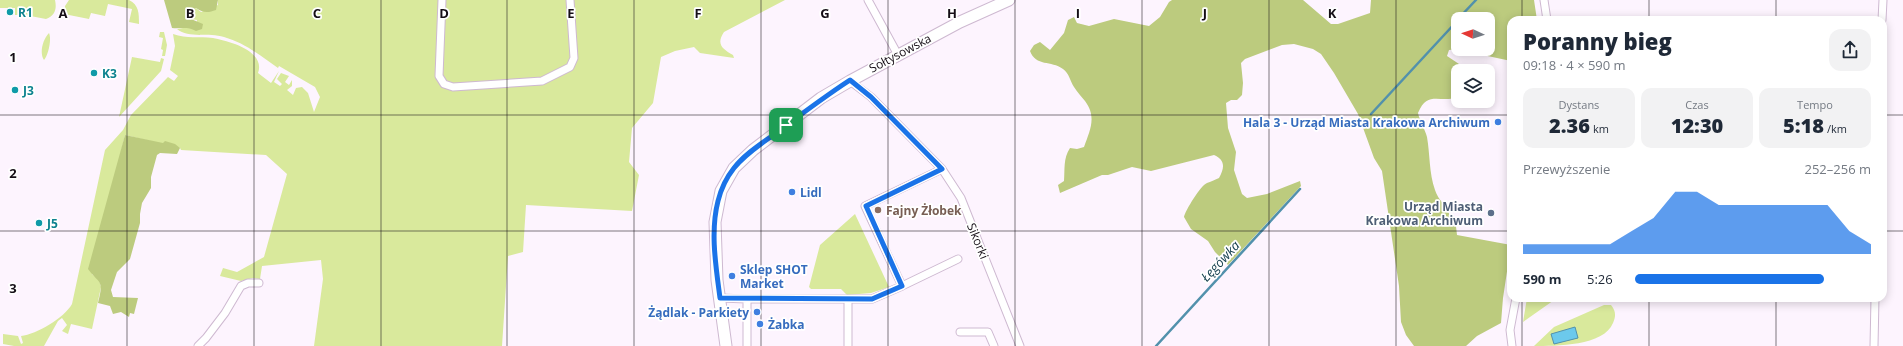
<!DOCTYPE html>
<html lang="pl">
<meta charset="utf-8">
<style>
body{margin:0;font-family:"Open Sans",sans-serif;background:#f2f2f3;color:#1f2937;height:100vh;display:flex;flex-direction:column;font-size:15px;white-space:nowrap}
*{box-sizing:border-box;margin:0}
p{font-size:13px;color:#747a83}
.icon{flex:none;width:22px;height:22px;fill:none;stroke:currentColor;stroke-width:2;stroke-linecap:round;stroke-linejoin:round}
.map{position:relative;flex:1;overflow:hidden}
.side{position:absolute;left:1507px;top:16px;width:380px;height:286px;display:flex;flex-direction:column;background:#fff;border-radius:12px;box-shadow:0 2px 10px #0003}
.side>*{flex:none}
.needle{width:26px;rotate:273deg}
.fabs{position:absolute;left:1451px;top:12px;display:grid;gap:8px}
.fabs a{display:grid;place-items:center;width:44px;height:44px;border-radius:8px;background:#fff;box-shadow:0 2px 10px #0003;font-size:20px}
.pin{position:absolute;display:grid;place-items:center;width:34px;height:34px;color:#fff;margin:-17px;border-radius:8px;box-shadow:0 2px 6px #0006}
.round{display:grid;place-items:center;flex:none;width:42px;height:42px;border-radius:12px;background:#f2f2f3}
.head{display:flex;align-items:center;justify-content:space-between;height:68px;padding:0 16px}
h1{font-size:22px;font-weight:800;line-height:30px}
.stats{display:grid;grid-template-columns:repeat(3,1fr);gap:6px;height:68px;padding:4px 16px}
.stats div{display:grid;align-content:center;border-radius:10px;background:#f2f2f3;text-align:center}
.stats b{font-size:20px;font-weight:800}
.stats small{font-size:11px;font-weight:400}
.stats p{font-size:11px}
.chart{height:112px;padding:8px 16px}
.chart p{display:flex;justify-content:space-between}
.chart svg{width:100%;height:72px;margin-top:4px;fill:#1a73e8;opacity:.7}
ul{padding:0 16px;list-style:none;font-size:13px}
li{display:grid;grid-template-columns:64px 48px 1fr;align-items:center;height:30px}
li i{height:10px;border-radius:5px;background:#1a73e8}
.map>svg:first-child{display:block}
.green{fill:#d9e99c}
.forest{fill:#bccb7e}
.water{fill:#6cc9ec;stroke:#5291ac}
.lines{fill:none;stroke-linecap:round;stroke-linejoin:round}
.stream{stroke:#5291ac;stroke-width:2.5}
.street-casing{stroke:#ceb9d1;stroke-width:9}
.secondary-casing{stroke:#ceb9d1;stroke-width:13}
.street{stroke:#fff;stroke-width:7}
.secondary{stroke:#fff;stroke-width:11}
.route-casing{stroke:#fff;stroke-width:8}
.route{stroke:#1a73e8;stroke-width:5}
.grid{fill:none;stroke:#150e16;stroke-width:1;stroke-opacity:0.55}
.culture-dot{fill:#0f9aa8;stroke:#fff;stroke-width:1.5}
.shop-dot{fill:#3f7fe0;stroke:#fff;stroke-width:1.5}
.education-dot{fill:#8d6e63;stroke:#fff;stroke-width:1.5}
.service-dot{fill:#5c6f8a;stroke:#fff;stroke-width:1.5}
.labels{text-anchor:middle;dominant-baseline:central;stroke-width:3.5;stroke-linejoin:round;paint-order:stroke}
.culture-label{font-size:12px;font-weight:bold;fill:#0d838f;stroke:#fff;text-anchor:start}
.street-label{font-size:12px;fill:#150e16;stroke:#fff}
.shop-label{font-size:12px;font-weight:bold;fill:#366cbe;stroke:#fff;text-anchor:start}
.service-label{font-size:12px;font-weight:bold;fill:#4e5e75;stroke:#fff;text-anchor:end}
.education-label{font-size:12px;font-weight:bold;fill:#785e54;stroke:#fff;text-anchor:start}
.water-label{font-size:13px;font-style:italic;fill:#16404f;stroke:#fff}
.grid-label{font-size:13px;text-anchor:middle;font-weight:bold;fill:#150e16;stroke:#fff;stroke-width:3.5;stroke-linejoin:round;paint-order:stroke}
</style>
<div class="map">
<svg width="1903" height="346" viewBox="0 0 1903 346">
<rect width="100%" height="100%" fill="#fdf4fe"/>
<!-- green -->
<path class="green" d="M0,0H55C57,9 55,16 46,19L25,15H15V8H0Z
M69,0H129C139,5 139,13 139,24L129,22L132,9L108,4L105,16L91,13L89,19L64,14L65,6Z
M218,0H785L724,32C716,44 722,49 733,55L734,58L700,53L694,47L675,51L661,57L653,103L632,128L629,162L639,175L632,211L526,205L523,252L508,256L502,346H314L323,279L321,260L262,266L260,279L253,278L241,281L220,276L223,268L237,272L264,257L287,174L266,155L181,150L180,148L125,135L92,274L99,280L101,287L92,329L71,324L68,334L62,331L67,325L62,318L58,321L44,346H14L3,344V334L18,336L21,344L23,343L21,336C37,334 64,318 72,304L105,150L123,130L131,115L168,77L174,81L178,76L170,70L175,46L173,34C187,39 199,36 213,38C229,41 266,51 258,73L271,83L279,71L274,82L280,86L282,84L277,79L281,73L289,76L285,82L289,85L292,80V86L287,90L293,95L296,88L302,87L308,93L314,112L320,97L315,87L279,66L278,68C261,56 245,43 224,37C209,32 189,39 177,29L189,27L196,30L197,20L191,19L190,16L192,10L196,8L201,12L218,5Z
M160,32H164L167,45L165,56H162L163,50L161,49L163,38L159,37Z
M49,33C52,39 48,56 44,60C39,53 43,39 49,33Z
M132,57L160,62L161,58L164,59L161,71L119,117Z
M855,214L889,287L871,293L847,295L841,289H811L809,287L820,245Z
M1527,298H1557L1523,322Z
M1604,305H1611C1616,311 1616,316 1613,323C1604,346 1556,346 1534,346L1554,327Z"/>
<!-- forest -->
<path class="forest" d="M164,0H218L216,10C208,13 203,13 196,8L192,10L190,16L191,19L203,24L202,29L196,31C187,26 181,29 172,28Z
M1172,0H1303L1331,24H1338L1370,13L1371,0H1534L1537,20H1511V61L1483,55L1465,49H1488V19H1458V49L1449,50L1447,56L1459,64L1465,71H1458V95L1456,98C1438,102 1427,91 1418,113C1420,122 1425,129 1427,137C1430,154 1429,173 1435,190C1438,200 1447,206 1450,216L1455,218L1457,235L1511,245L1503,298L1501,323L1477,336L1466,346H1414L1406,335L1401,322L1399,286L1382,171L1374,158L1358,114L1334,73L1321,54L1313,49L1294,44L1282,45L1245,59L1241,63L1243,83L1242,95L1237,100H1231L1226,103L1228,128L1236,152L1234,170L1242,194L1247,198L1267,194L1300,181L1301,186L1228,265L1215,252L1208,241L1191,229L1184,217C1185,211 1201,185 1207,183C1212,181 1215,180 1219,178C1225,167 1225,160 1214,155L1151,171L1132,167L1108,175H1102L1060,193L1058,185L1064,181C1065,169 1063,159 1070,148L1077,149L1084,147C1090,130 1097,117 1085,101C1081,96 1077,92 1074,87C1070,81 1069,73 1063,69C1051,60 1036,67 1030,51L1034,45L1040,42L1050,50L1064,33L1068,20L1074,17L1077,23L1089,26L1114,19L1149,26L1160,17L1169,2Z
M125,135L163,143L165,141L175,144L180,148L177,154L160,153L157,155L151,177V188L142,203L140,214V223L130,259L117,272L111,290L113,297L138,298L134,314L130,313L129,317L121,312L113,314L110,306L98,303C104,279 100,285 88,269Z"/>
<!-- water -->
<path class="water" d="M1575,327L1578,338L1554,344L1551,334Z"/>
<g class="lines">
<!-- stream -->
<path class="stream" d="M1458,19L1476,0
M1371,114L1458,20
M1156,346L1300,189"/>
<defs>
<path id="street" d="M442,0L439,76L444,84L453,87L542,81L570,67L574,58L570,0
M868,0L898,55
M1544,0L1547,20
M1882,20L1883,0
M850,81L871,97L942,169L961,198L1020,346
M902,286L958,259
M720,298L747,299V346
M747,299H872L902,286L865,206L942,169
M960,332H988L994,346
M198,346L206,338L225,313L241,286L248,283H259
M848,346V300
M1512,346L1510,330L1516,298
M1874,346L1875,298"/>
<path id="secondary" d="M726,346L717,280L715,222L721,191L734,168L753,150L821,98L850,81L960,22L1009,0"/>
</defs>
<!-- street casing -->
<use href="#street" class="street-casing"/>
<!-- secondary casing -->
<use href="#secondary" class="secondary-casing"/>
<!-- street -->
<use href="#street" class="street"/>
<!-- secondary -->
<use href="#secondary" class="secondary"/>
</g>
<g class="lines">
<defs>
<path id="route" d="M850,80L871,97L942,169L866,206L902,286L872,299L720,298C716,267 710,232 718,201C721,189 726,178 734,168C745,154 761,144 776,133C800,115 824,97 850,80Z"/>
</defs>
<!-- route casing -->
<use href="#route" class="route-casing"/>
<!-- route -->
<use href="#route" class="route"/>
</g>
<!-- grid -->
<path class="grid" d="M127,0V346M254,0V346M381,0V346M507,0V346M634,0V346M761,0V346M888,0V346M1015,0V346M1142,0V346M1269,0V346M1396,0V346M1522,0V20M1649,0V20M1776,0V20M0,115H1511M1883,115H1903M0,231H1511M1883,231H1903M1522,298V346M1649,298V346M1776,298V346"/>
<!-- markers -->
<g class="culture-dot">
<circle cx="10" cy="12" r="4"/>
<circle cx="94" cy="73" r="4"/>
<circle cx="15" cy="90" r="4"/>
<circle cx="39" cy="223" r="4"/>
</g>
<g class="shop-dot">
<circle cx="1498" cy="122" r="4"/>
<circle cx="792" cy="192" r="4"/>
<circle cx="732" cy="276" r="4"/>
<circle cx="757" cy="312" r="4"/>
<circle cx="760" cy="324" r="4"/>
</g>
<circle class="education-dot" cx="878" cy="210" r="4"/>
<circle class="service-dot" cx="1491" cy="213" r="4"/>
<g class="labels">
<!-- culture labels -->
<g class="culture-label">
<text x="18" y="12">R1</text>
<text x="102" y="73">K3</text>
<text x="23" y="90">J3</text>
<text x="47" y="223">J5</text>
</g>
<!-- street labels -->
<g class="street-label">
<text transform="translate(900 53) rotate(-28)">Sołtysowska</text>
<text transform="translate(978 241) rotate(68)">Sikorki</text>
</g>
<!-- shop labels -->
<g class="shop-label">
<text x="1490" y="122" text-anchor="end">Hala 3 - Urząd Miasta Krakowa Archiwum</text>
<text x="800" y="192">Lidl</text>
<text x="740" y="269">Sklep SHOT<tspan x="740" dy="14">Market</tspan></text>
<text x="749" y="312" text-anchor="end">Żądlak - Parkiety</text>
<text x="768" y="324">Żabka</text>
</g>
<!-- service labels -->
<g class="service-label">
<text x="1483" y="206">Urząd Miasta<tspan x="1483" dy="14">Krakowa Archiwum</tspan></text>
</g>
<!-- education labels -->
<g class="education-label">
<text x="886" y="210">Fajny Żłobek</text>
</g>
<!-- water labels -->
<g class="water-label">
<text transform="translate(1220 261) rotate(-47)">Łęgówka</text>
</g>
</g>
<g class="grid-label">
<text x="63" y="18">A</text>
<text x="190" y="18">B</text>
<text x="317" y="18">C</text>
<text x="444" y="18">D</text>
<text x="571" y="18">E</text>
<text x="698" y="18">F</text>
<text x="825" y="18">G</text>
<text x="952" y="18">H</text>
<text x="1078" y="18">I</text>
<text x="1205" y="18">J</text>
<text x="1332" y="18">K</text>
<text x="13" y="62">1</text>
<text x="13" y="178">2</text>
<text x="13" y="293">3</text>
</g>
</svg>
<div class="fabs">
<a><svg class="needle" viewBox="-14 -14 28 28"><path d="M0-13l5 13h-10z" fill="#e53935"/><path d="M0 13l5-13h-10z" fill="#747a83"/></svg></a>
<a><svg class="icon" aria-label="layers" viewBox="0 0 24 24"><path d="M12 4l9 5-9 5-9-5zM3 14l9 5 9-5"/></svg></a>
</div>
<div class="pin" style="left:786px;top:125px;background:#1e9e55"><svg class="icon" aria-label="arrive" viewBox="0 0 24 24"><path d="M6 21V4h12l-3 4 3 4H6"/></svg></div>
<section class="side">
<div class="head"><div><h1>Poranny bieg</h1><p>09:18 · 4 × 590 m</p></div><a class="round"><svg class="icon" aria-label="share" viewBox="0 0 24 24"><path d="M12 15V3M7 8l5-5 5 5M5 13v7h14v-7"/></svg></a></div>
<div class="stats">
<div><p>Dystans</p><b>2.36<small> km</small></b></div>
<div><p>Czas</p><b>12:30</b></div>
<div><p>Tempo</p><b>5:18<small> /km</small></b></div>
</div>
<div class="chart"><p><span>Przewyższenie</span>252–256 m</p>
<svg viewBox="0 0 160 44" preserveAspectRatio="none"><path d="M0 44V38L10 38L20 38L30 38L40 38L50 30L60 22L70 6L80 6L90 14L100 14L110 14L120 14L130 14L140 14L150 30L160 38V44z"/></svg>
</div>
<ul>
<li><b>590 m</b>5:26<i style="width:80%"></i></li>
</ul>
</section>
</div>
